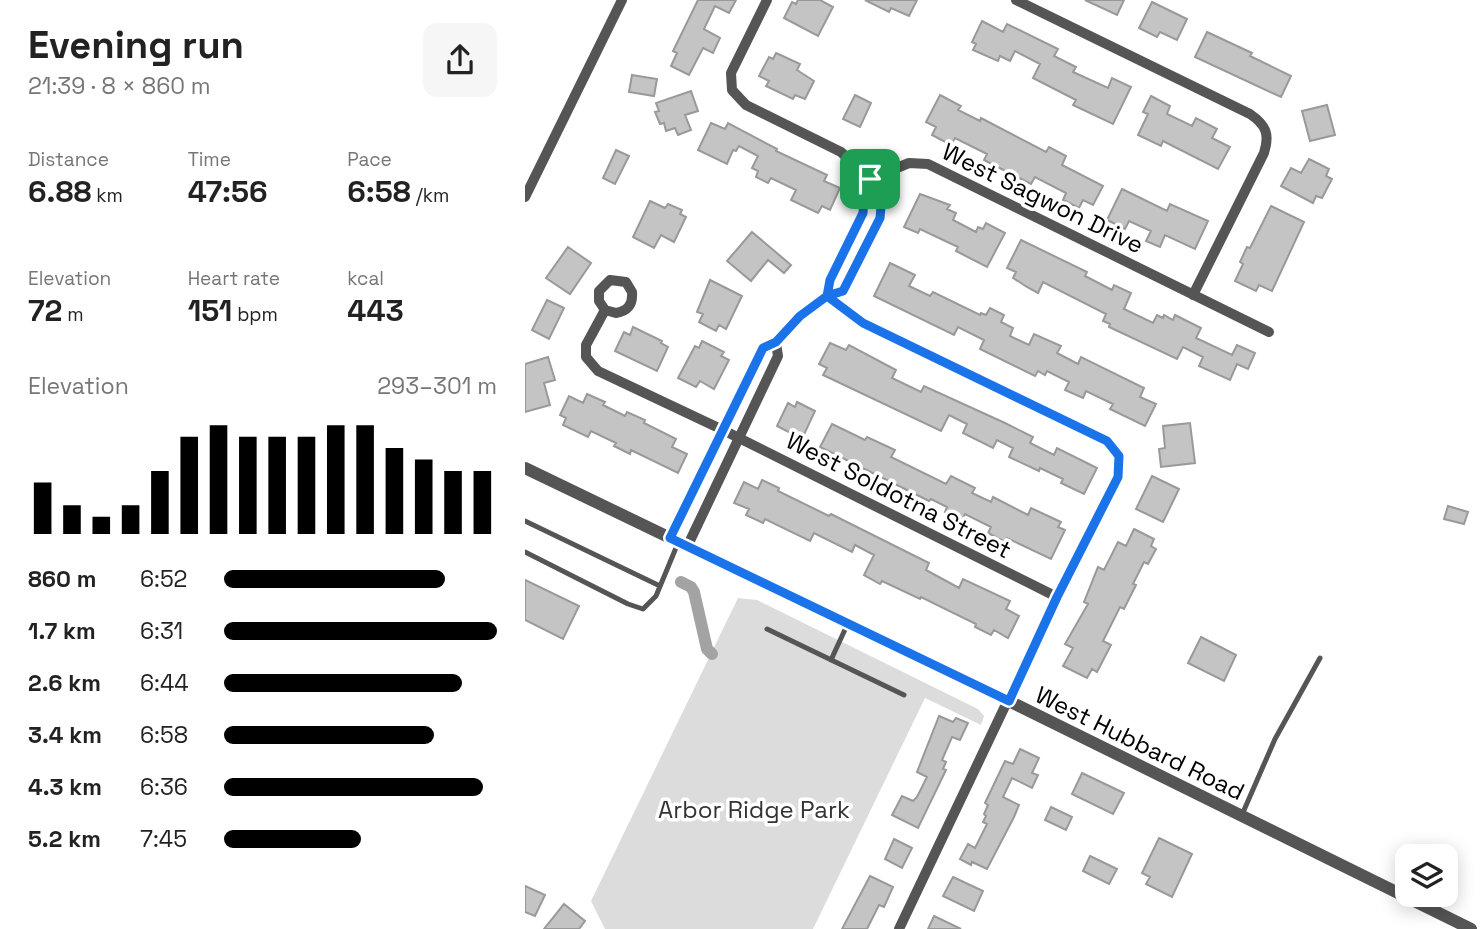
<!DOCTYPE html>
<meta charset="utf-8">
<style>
body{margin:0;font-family:"Space Grotesk",sans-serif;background:#f6f6f6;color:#222;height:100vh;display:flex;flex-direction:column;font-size:26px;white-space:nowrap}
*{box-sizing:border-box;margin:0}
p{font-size:23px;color:#767676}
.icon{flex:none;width:38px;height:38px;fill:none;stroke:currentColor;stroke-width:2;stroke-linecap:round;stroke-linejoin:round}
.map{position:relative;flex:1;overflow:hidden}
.sheet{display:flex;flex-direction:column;background:#fff;width:525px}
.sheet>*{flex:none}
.fabs{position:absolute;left:870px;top:844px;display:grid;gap:14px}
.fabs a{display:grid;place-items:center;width:63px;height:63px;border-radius:14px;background:#fff;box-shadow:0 4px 18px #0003;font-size:35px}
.pin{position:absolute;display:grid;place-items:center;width:60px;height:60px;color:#fff;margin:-30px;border-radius:14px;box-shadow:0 4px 10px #0006}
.round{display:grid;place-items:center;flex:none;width:74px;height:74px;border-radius:14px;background:#f6f6f6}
.headline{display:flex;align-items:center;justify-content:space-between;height:119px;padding:0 28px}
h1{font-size:38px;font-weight:600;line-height:52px}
.figures{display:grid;grid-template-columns:repeat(3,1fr);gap:10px;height:119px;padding:7px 28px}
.figures div{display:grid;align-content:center}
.figures b{font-size:30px;font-weight:600}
.figures small{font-size:19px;font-weight:400}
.figures p{font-size:19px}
.chart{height:196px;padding:14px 28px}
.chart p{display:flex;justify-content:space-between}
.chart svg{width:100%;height:126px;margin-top:7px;stroke:#000;stroke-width:6}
ul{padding:0 28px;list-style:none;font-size:23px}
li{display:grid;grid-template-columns:112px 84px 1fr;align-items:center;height:52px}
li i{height:18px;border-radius:9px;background:#000}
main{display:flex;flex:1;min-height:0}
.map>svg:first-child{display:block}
.green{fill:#dcdcdc}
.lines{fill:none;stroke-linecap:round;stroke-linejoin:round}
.canal{stroke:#a3a3a3;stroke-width:12}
.building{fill:#c4c4c4;stroke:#999;stroke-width:2}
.service{stroke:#555;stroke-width:5}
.minor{stroke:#555;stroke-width:10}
.tertiary{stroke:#555;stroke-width:12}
.route-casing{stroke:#fff;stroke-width:14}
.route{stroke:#1a73e8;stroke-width:9}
.labels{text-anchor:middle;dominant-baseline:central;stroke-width:7;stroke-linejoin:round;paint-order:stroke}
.street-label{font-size:24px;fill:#000;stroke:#fff}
.park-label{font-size:24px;fill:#333;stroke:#fff}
</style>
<main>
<section class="sheet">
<div class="headline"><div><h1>Evening run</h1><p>21:39 · 8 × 860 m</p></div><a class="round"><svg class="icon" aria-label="share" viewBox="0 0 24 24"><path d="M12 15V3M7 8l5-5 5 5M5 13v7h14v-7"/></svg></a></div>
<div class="figures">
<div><p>Distance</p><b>6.88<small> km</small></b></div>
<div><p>Time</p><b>47:56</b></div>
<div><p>Pace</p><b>6:58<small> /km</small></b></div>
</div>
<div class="figures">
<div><p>Elevation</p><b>72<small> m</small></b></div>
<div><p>Heart rate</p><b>151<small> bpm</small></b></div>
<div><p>kcal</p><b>443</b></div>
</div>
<div class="chart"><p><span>Elevation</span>293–301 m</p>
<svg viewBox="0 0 160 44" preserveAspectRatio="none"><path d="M5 44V26M15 44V34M25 44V38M35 44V34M45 44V22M55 44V10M65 44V6M75 44V10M85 44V10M95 44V10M105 44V6M115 44V6M125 44V14M135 44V18M145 44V22M155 44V22"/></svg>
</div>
<ul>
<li><b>860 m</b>6:52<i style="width:81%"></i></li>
<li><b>1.7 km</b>6:31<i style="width:100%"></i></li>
<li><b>2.6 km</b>6:44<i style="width:87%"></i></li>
<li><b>3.4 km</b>6:58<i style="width:77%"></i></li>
<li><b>4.3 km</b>6:36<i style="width:95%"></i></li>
<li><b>5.2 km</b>7:45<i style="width:50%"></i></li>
</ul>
</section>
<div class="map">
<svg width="955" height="929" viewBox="0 0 955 929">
<rect width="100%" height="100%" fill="#fff"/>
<!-- green -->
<path class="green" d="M213,598L232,600L453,709L459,716L456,725L400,698L288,929H80L66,901Z"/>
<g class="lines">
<!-- canal -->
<path class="canal" d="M156,582L166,587L169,592L182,649L187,654"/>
</g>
<!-- building -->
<path class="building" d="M173,0H211L204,13L190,6L179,29L195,38L188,53L178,48L164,75L146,66L152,53L148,51Z
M273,0H295L308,7L293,36L259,18L267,2L271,4Z
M340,0H392L384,16L366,8L364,12Z
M560,0H599L592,15Z
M627,2L662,19L652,40L635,32L632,37L614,28Z
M457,21L478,32L482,24L533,49L529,56L551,67L548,72L583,88L587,78L606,87L588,124L548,105L551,100L508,78L515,64L490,51L485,61L475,56L473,61L448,50L451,44L447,42Z
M682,32L727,53L725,56L766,76L756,97L670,57Z
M251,53L275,64L272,70L289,81L280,99L270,95L268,99L241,86L244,81L234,76L244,57L248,59Z
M107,75L132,79L129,96L104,92Z
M166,91L173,111L160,115L166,130L153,135L150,128L141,131L139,123L135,124L130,112L134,111L131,103Z
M330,95L346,103L335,127L318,119Z
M415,95L436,106L433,110L455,121L456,118L521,152L524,147L541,156L537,165L578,186L568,205L558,200L554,208L538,200L541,193L510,177L506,184L459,160L462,154L430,138L426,145L407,135L411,127L401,122Z
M626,96L645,106L642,114L667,126L671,118L692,129L687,138L705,147L693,169L638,141L636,146L613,135L623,114L618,112Z
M802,105L810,135L785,141L777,111Z
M186,123L200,129L203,123L252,149L251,151L302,175L299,181L315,188L305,210L297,206L293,213L266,200L271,190L246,178L243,183L231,177L233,171L227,168L233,156L214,146L211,151L208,150L202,164L173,150Z
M91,150L104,156L90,184L78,178Z
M784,159L804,169L801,176L807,179L797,198L791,196L788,203L756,186L766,168L776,173Z
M597,189L642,211L645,204L683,221L670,249L640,235L635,247L621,241L626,231L604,221L600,229L582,220Z
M395,194L425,205L422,209L431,213L428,220L451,232L453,227L458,229L461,223L480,233L462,267L431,251L433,247L395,229L393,233L379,227Z
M125,201L140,208L143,204L157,210L155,214L161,217L149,242L136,235L129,248L108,237Z
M746,206L779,222L747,291L734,285L731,291L710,281L718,264L715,262L722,247L725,248Z
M227,232L266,265L259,273L243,260L226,281L202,261Z
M496,240L562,272L560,276L587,290L589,285L606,293L599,309L628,323L632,315L638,318L639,315L648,320L650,315L676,328L671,338L707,355L712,345L730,353L723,369L712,364L705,380L674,366L678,357L658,347L652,359L584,327L585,324L578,321L581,314L518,282L513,293L502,287L488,278L491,272L482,268Z
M43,247L66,263L45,294L21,278Z
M365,263L390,275L384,286L405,296L408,292L455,315L456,313L461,315L465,308L479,315L476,322L488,328L485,336L504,345L509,334L536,346L532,353L553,364L556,357L619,388L615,397L631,404L620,426L585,409L588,404L561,391L558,398L540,390L544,382L522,371L520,375L513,371L510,376L455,349L459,340L433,327L429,335L349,296Z
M185,280L217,296L201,329L194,325L191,331L174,322L178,314L172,312Z
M22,300L39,308L24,339L7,330Z
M108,327L137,341L136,343L143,347L132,371L90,351L99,332L105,335Z
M177,341L199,352L196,356L204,360L189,389L175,381L171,387L153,378L170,346L174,348Z
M305,343L321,350L324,345L371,370L367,378L396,392L399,386L480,423L508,437L505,443L529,455L532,448L572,468L559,494L536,483L538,479L515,468L514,471L484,457L488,448L472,440L468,448L438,433L442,424L424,415L416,431L298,375L302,368L294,364Z
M23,357L30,380L19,383L25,405L0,412V364Z
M62,394L80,402L78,405L100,416L102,412L120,420L119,423L151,439L147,447L162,454L153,473L106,450L105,454L89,446L91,443L66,431L63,437L38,425L41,418L35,415L44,396L58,403Z
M272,402L290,411L277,439L252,426L263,403L270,407Z
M665,423L670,463L636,467L634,449L640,448L638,426Z
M307,424L340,440L342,437L370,450L366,457L421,484L426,476L450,488L447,493L466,502L468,497L503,515L506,508L536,522L533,527L540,530L526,559L482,538L480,542L463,533L466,527L440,514L437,520L420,512L422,507L406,499L404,501L295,447Z
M627,476L654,489L638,522L611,509Z
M237,480L254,488L253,491L304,516L306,514L404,563L401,570L434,588L438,579L485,601L481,609L494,616L483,638L469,630L466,635L450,627L451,624L396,597L395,599L357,581L355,584L339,575L349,555L330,545L327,552L289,533L285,541L240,519L238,523L221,515L224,509L209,503L219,482L233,489Z
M923,506L943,512L939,524L919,519Z
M609,529L629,539L626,546L631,549L623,564L619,562L608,584L611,585L599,609L595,607L578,641L586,645L572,672L567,669L562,678L538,666L548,648L540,644L563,604L559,602L573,567L579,570L593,542L601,546Z
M0,580L54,606L38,639L0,620Z
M676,637L711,655L699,681L663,663Z
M414,716L428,722L431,718L443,723L435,740L427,737L417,760L421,762L418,769L421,770L393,828L367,815L377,796L388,801L392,797L402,777L392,772Z
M495,749L514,758L507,773L513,775L507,788L487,778L478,797L494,805L489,817L462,869L447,862L446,865L435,859L443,844L450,848L462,824L458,822L461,816L459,814L463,805L460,803L480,761L488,764Z
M557,773L599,793L588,814L547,794Z
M526,807L547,817L541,830L520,820Z
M634,838L667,854L647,897L621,884L625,877L617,873Z
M369,839L387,848L377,868L360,859Z
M565,856L592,869L584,884L558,871Z
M345,876L368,887L359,907L354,905L342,929H317Z
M428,877L458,891L449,911L418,896Z
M0,886L20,895L10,916L0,912Z
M39,904L60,921L54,929H19Z
M409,916L436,929H403Z"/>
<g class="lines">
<!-- service -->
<path class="service" d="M0,521L135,586
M0,552L103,604L118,609L131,596L153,543
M242,629L379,695
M306,660L323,623
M716,817L750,739L795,658"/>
<!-- minor -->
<path class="minor" d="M242,0L206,73L207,90L221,105L316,152L345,179L384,163L403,164L744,332
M491,0L725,114C741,125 745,134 739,153L668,295
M0,197L97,0
M302,296L338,323L582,441L594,456L593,477L532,597L374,929
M80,310L91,313C103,311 108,304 107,292L101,282L85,280L74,291V301L80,310L61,345V357L73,371L198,430L532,597
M251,343C269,320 289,300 318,291L355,218L357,196L345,179L339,196L338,213L305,280L302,296
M145,539L238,348L251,343L253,356L162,547"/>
<!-- tertiary -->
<path class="tertiary" d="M0,468L484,701L946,929"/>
</g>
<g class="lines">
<defs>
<path id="route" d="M345,179L339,196L338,213L305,280L302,296L275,316L251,342L238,348L145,538L484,701L532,597L593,477L594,456L582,441L338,323L302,296L318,291L355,218L357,196L345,179"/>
</defs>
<!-- route casing -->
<use href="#route" class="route-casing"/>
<!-- route -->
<use href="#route" class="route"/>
</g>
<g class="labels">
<!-- street labels -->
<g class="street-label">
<text transform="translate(518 198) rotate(26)">West Sagwon Drive</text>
<text transform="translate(374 495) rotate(27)">West Soldotna Street</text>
<text transform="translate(615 743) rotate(26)">West Hubbard Road</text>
</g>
<!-- park labels -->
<g class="park-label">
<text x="229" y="809">Arbor Ridge Park</text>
</g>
</g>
</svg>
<div class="fabs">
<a><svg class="icon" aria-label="layers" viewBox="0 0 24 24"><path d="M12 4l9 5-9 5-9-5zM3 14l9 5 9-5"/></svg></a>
</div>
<div class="pin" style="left:345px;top:179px;background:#1e9e55"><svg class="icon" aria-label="arrive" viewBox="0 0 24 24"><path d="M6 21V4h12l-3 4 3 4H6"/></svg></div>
</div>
</main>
